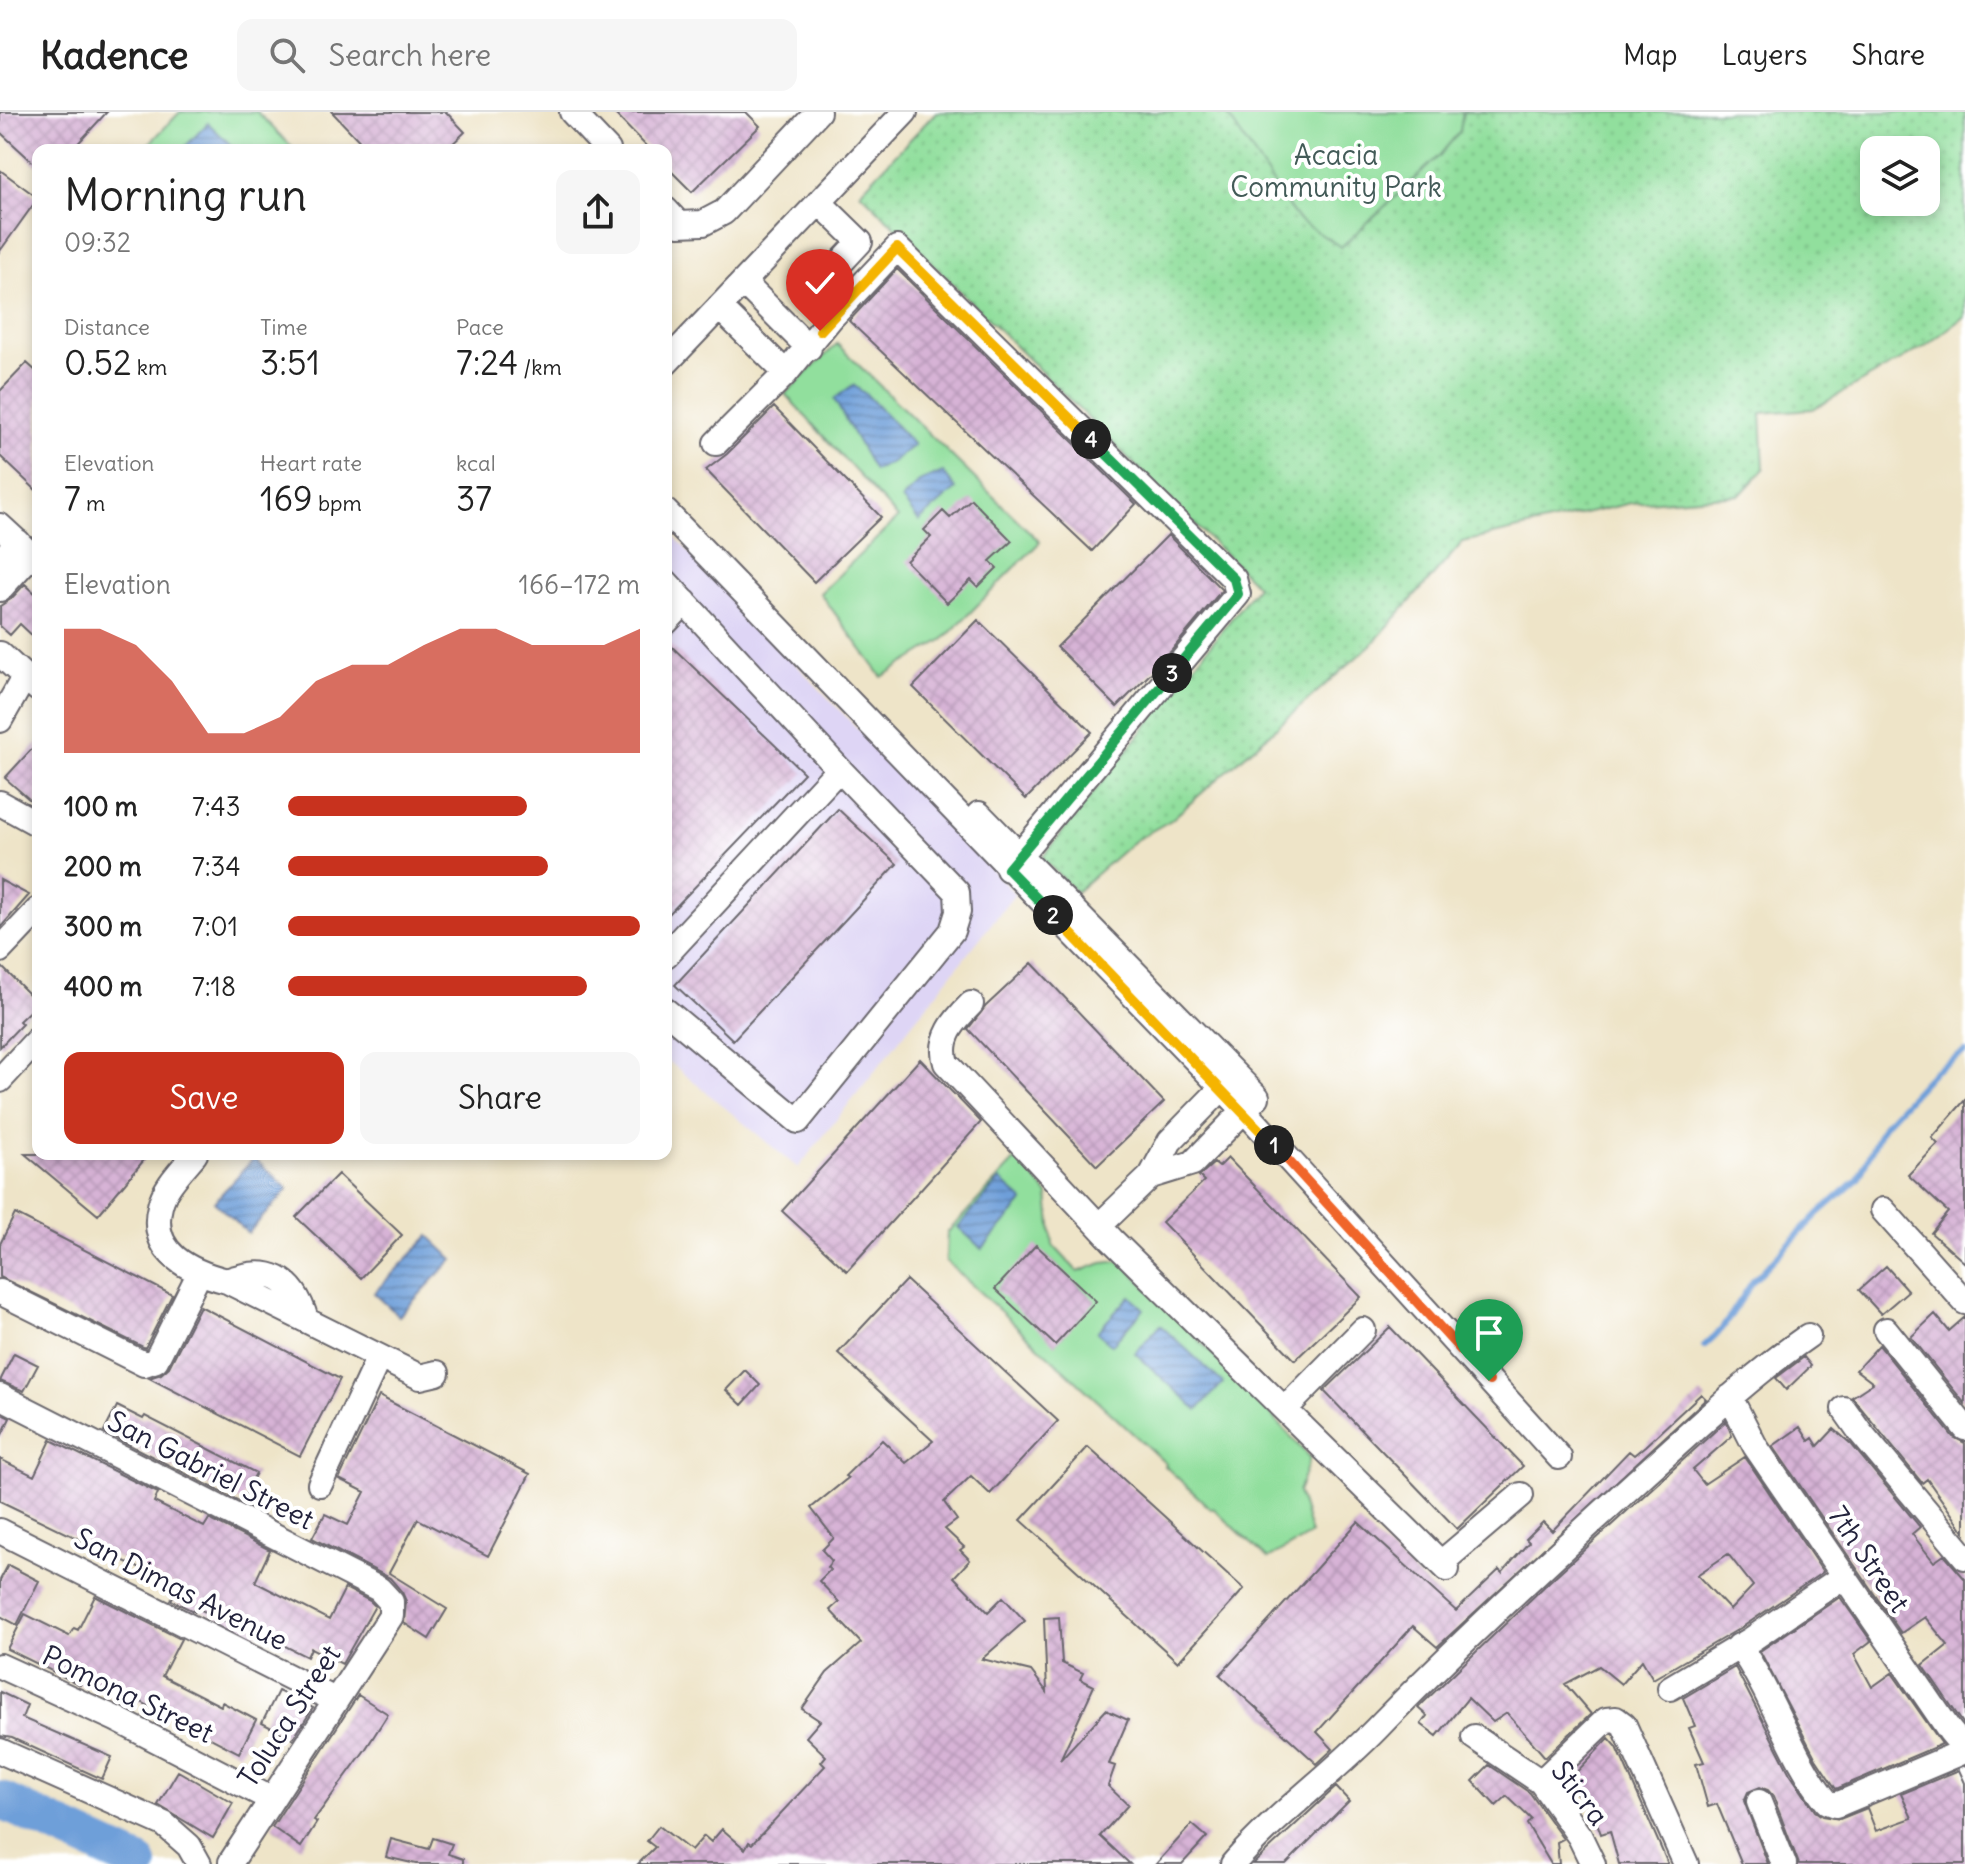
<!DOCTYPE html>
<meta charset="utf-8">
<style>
body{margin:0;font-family:Delius,sans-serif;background:#f6f6f6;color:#222;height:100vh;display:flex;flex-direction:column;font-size:30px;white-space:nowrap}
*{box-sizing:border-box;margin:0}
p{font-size:26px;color:#767676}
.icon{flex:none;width:44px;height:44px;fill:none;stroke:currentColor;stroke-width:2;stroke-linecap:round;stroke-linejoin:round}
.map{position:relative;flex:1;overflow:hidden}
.details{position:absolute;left:32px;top:32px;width:640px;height:1016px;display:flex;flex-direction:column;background:#fff;border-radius:16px;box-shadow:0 4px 12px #0003}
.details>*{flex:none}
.buttons{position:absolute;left:1860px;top:24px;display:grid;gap:16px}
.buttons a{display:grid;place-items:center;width:80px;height:80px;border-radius:16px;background:#fff;box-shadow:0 4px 12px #0003;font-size:40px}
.pin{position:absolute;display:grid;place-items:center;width:68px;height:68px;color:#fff;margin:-82px -34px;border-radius:50% 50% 50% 0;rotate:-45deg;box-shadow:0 0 8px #0007}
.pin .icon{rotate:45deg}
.km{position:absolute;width:40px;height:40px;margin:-20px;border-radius:50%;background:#222;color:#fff;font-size:22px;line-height:40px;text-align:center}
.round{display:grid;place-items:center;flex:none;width:84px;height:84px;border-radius:16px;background:#f6f6f6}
.headline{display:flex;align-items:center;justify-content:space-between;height:136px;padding:0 32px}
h1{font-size:44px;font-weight:600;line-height:60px}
.stats{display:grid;grid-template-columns:repeat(3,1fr);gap:12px;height:136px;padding:8px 32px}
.stats div{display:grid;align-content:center}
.stats b{font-size:34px;font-weight:600}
.stats small{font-size:22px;font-weight:400}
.stats p{font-size:22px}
.chart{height:224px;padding:16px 32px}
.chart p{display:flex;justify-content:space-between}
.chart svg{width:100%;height:144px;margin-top:8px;fill:#c8321e;opacity:.7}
.cta{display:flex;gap:16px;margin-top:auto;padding:16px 32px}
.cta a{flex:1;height:92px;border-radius:16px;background:#c8321e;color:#fff;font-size:32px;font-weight:600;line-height:92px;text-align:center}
.cta a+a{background:#f6f6f6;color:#222}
ul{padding:0 32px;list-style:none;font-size:26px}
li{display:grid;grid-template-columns:128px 96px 1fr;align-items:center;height:60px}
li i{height:20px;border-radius:10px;background:#c8321e}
header{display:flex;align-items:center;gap:48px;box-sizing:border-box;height:112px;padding:0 40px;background:#fff;border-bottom:2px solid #e0e0e0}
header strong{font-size:38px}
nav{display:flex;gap:44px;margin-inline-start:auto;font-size:28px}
.search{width:560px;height:72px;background:#f6f6f6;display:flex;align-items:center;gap:20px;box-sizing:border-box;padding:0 28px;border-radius:16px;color:#767676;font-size:30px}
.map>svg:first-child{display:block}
.built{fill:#ded5f5}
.grass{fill:url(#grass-dots);stroke:#5a806c;stroke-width:2;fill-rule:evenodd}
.green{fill:#91df9d;stroke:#5a806c;stroke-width:2}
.water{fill:url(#water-rules);stroke:#48608a;stroke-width:2}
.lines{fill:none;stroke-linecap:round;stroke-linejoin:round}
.stream{stroke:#6e9fd9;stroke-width:6}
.river{stroke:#6e9fd9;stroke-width:38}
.building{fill:url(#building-cross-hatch);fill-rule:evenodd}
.minor-casing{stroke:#69666c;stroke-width:28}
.minor{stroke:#fff;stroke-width:24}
.split-1-casing{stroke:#fff;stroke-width:16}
.split-2-casing{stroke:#fff;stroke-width:16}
.split-3-casing{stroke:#fff;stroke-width:16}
.split-4-casing{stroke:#fff;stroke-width:16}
.split-5-casing{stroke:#fff;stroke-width:16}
.split-1{stroke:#f0652b;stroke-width:10}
.split-2{stroke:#f5b400;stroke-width:10}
.split-3{stroke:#22a559;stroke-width:10}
.split-4{stroke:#22a559;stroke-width:10}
.split-5{stroke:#f5b400;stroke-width:10}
.labels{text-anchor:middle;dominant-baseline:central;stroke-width:8;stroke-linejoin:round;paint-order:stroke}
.park-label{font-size:28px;fill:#435b58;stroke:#fff}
.street-label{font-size:28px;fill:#22223b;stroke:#fff}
</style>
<header>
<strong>Kadence</strong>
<div class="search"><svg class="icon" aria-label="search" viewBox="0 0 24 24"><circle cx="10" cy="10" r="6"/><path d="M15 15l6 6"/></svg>Search here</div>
<nav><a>Map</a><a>Layers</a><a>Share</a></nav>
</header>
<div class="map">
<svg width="1965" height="1752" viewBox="0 0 1965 1752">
<defs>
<pattern id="grass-dots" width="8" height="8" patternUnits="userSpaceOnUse" patternTransform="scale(2)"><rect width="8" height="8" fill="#91df9d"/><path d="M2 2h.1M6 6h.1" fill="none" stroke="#7dbf88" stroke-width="1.8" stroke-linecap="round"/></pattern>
<pattern id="water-rules" width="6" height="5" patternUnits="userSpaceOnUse" patternTransform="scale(2)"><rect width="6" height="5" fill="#6e9fd9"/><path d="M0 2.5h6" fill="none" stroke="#5a81b1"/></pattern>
<pattern id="building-cross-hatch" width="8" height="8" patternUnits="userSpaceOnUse" patternTransform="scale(2)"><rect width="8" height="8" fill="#d7b3d6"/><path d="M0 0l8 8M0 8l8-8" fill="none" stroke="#b89ab9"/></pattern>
</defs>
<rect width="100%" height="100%" fill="#fff"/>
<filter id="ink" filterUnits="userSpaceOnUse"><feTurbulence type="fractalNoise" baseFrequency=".0125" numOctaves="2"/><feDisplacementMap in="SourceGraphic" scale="16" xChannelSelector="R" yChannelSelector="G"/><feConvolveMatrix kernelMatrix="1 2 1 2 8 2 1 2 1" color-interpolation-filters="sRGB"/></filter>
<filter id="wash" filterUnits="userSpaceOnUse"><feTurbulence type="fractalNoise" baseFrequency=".006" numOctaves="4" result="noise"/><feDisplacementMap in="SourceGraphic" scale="32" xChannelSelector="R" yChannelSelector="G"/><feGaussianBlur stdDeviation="1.8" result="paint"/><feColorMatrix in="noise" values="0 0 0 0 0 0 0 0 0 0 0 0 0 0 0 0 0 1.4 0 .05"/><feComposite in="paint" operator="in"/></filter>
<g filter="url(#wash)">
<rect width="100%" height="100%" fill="#eee4c8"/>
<!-- built -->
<path class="built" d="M666,416L1015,782L798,1056L666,947Z"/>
<!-- grass -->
<path class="grass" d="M936,0H1965V204L1924,235L1813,297L1761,301L1764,357L1740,383L1631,391L1463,430L1374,530L1171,708L1134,729L1076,780L1042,746L1257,474L860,80ZM1874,38H1926V90H1874Z"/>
<!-- green -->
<path class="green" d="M180,0H257L295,38H143Z
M1222,0H1463L1460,19L1440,43L1341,135L1297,107L1228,4Z
M837,232L1040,430L944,527L882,565L820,481L898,406L785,282Z
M1018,1045L1048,1083L1053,1133L1078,1160L1102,1151L1121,1149L1257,1287L1310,1346L1298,1380L1311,1422L1268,1447L1213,1396L1211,1397L1165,1354L1166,1352L946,1149L947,1121Z"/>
<!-- water -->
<path class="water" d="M208,11L236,38H182Z
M853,273L867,283L914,333L892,350L874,359L834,287Z
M943,360L956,377L919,409L902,387L919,370Z
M254,1046L288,1077L248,1121L214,1090Z
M1000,1068L1024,1089L982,1137L958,1115Z
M429,1124L453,1147L399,1204L374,1181Z
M1130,1184L1144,1197L1112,1233L1097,1220Z
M1160,1213L1223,1271L1197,1298L1135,1241Z"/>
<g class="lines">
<!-- stream -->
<path class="stream" d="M1704,1234L1722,1217L1753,1169L1819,1101L1858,1067L1883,1014L1933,960L1965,940"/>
<!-- river -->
<path class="river" d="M0,1688L139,1752"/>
</g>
<g id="blocks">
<!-- building -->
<path class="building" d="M0,0H107L72,38H38V55L0,20Z
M332,0H446L465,20L446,38H368Z
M613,0H746L760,14L692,80L666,54V38H650Z
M0,58L38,86L0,139Z
M897,157L1136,392L1092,439L849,209Z
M27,251L38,261V380L0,344V279Z
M774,295L881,405L814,470L706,358L727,342Z
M971,387L1012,429L990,449L997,456L978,475L971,468L947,491L906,449L931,425L924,418L943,399L950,406Z
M1168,423L1222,478L1162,550L1117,595L1057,535Z
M25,472L38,484V529L20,512L10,523L0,514V494L11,487Z
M978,508L1092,620L1026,687L913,575Z
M666,529L804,661L666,805Z
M38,630V695L5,666Z
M838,697L897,752L733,928L675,873Z
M0,768L29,783L0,816Z
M1032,851L1164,990L1097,1054L968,917L986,894Z
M0,853L38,891L19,909L22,912L0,935Z
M920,947L981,1010L847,1159L782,1099Z
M1965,988V1151L1931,1121L1948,1100L1908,1063L1938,1032L1932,1026Z
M25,1042H149L98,1103Z
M1228,1046L1361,1185L1295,1248L1162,1110L1204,1069L1199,1064L1214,1051L1219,1055Z
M338,1062L402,1123L361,1166L296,1105Z
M15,1102L172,1183L145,1236L0,1165V1132Z
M1036,1133L1096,1189L1055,1233L995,1177Z
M1886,1154L1908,1179L1881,1202L1859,1178Z
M906,1168L1058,1309L990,1382L971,1364L944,1390L957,1408L945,1417L964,1435L960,1438L970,1448L954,1465L988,1500L1003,1485L1025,1509L982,1547L1031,1559L1047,1580L1044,1506L1059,1505L1062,1551L1083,1561L1080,1567L1094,1574L1060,1648L1106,1598L1128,1608L1109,1652L1115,1654L1108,1674L1128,1693L1100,1724L1130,1752H638L655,1735L647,1729L659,1714L691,1739L704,1724L711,1730L722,1717L745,1737L749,1730L752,1732L825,1654L821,1650L826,1644L806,1625L820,1609L802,1597L827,1561L861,1531L830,1498L839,1490L819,1469L830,1458L827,1455L832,1449L822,1438L834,1426L811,1396L848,1366L845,1364L882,1328L906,1351L933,1329L838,1241Z
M200,1194L340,1267L300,1344L149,1266L161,1262L169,1255Z
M1935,1202L1949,1219L1965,1205V1292L1911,1225Z
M1390,1215L1523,1354L1457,1417L1324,1279Z
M1879,1233L1953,1325L1965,1331V1421L1927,1367L1922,1371L1852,1285L1873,1271L1856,1258Z
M14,1241L38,1253L24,1279L0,1269Z
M1804,1245L1811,1254L1786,1278L1776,1266Z
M745,1258L760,1273L742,1293L726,1278Z
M1701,1282L1706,1287L1437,1535L1413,1514L1317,1620L1333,1637L1317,1652L1220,1563L1358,1410L1456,1499L1499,1458L1502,1461L1529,1430L1526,1427L1543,1410L1552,1419L1629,1339L1634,1343L1645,1334Z
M379,1284L530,1362L488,1444L418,1407L389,1461L447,1497L429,1527L404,1511L406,1489L402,1480L390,1466L312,1426L325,1402L348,1413L365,1380L339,1367Z
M117,1294L143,1307L145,1304L256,1361L241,1390L104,1320Z
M0,1301L10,1306L0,1327Z
M1726,1309L1732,1324L1693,1358L1704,1372L1745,1345L1823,1460L1744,1514L1653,1567L1642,1548L1621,1572L1599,1554L1565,1572L1591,1602L1545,1645L1507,1601L1493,1610L1468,1586L1437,1624L1421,1612L1427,1604L1418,1596L1424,1590L1550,1469ZM1728,1442L1753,1474L1730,1498L1697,1463Z
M1800,1315L1809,1329L1813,1326L1818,1334L1834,1317L1852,1333L1920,1415L1912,1422L1934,1450L1944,1443L1965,1467V1614L1923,1553L1948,1533L1925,1505L1901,1521L1773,1334Z
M51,1328L158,1381L154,1390L204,1415L209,1407L270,1438L255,1470L329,1508L345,1476L370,1489L375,1494L342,1552L311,1536L307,1545L257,1520L255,1523L197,1496L195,1500L171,1488L178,1475L0,1389V1347L34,1364Z
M1088,1335L1244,1477L1178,1550L1021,1408Z
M8,1453L39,1469L17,1513L0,1504V1468Z
M95,1484L181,1527L162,1564L221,1594L222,1590L256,1608L239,1641L128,1583L125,1589L82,1568L80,1573L7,1537L25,1502L69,1524L74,1516L78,1518Z
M1840,1485L1871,1529L1854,1542L1872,1575L1892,1561L1942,1632L1836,1677L1816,1647L1760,1539Z
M1735,1555L1790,1662L1815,1699L1822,1704L1840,1707L1867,1696L1876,1719L1912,1706L1901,1682L1959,1658L1965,1671V1752H1799L1773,1684L1768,1678L1760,1675L1748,1680L1744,1689L1768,1752H1742L1717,1692L1708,1695L1696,1652L1704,1650L1689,1616L1695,1614L1683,1586Z
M278,1579L313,1596L293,1627L262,1611Z
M0,1580L27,1593L22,1606L112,1645L102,1667L12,1626L0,1624Z
M358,1583L388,1602L365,1638L314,1708L317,1710L301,1735L272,1715Z
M1609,1626L1617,1635L1668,1752H1619L1610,1719L1601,1722L1586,1680L1580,1685L1567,1670Z
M1489,1653L1530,1681L1563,1727L1557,1730L1559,1752H1551L1527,1712L1531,1707L1507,1684L1496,1694L1473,1669Z
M178,1659L233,1691L213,1726L158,1693Z
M1336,1675L1349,1689L1286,1752H1253Z
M1192,1712L1207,1725L1182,1752H1156Z
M433,1726L452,1732L448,1742L463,1747V1752H416L386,1745L391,1727L429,1737Z"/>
</g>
</g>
<g filter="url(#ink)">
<use href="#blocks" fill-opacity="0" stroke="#69666c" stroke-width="2"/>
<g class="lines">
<defs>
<path id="minor" d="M572,0L608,38
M819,90L860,130L817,176L816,188L831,206
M666,98L679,112L703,111L724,100L818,0
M743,170L809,236
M719,195L786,261
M666,251L905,0
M716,331L786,261L831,206L897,136L1234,467L1238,482L1008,757
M666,400L1244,998L1559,1345
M0,414L38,449
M0,449L18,430
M666,470L839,657L957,780L958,800L952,819L798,1009L666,899
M0,477L31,443
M666,510L685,490
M0,542L38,577
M0,608L25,564
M0,691L38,712
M979,702L1257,985L1193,1051L1151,1064
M0,838L38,798
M666,843L839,657
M971,892C955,908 938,926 946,951L1112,1128L1447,1457
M0,968L38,927
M195,1042C183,1057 164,1075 160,1094C148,1141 191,1160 227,1169L420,1265L437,1261
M1883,1098L1965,1190
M1099,1114L1151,1064L1170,1029L1222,976
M227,1169C268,1153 294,1165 306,1208
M0,1180L144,1252L156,1248L199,1162
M1886,1218L1965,1316
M0,1284L379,1477L391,1490V1504L231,1750
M1730,1285L1755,1334L1950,1619L1965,1637
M1285,1297L1363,1218
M1844,1297L1861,1321L1965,1445
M320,1372L379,1245
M0,1419L335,1588
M1441,1451L1521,1383
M1739,1534C1773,1582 1792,1647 1827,1690L1835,1693L1841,1691L1965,1639
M0,1554L116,1607L271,1687
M1670,1576L1752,1527L1844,1464
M1474,1625L1541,1670L1580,1725L1593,1752
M0,1639L164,1712L189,1734L199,1752
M1541,1670L1606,1608L1616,1607L1624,1613L1686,1752
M1759,1690L1784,1752
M1233,1752C1278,1700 1335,1661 1382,1611C1464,1527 1550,1448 1637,1369C1693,1319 1746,1267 1808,1224"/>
</defs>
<!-- minor casing -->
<use href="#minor" class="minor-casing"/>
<!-- minor -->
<use href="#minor" class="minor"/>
</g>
</g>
<g class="lines" filter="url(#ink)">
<defs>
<path id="split-1" d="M1274,1033L1489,1269"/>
<path id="split-2" d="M1053,803L1274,1033"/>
<path id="split-3" d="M1053,803L1008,757L1172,561"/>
<path id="split-4" d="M1091,327L1234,467L1238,482L1172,561"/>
<path id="split-5" d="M820,219L897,136L1091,327"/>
</defs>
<!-- split-1 casing -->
<use href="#split-1" class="split-1-casing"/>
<!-- split-2 casing -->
<use href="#split-2" class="split-2-casing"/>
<!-- split-3 casing -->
<use href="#split-3" class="split-3-casing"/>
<!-- split-4 casing -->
<use href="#split-4" class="split-4-casing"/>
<!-- split-5 casing -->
<use href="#split-5" class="split-5-casing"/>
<!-- split-1 -->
<use href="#split-1" class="split-1"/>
<!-- split-2 -->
<use href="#split-2" class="split-2"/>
<!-- split-3 -->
<use href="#split-3" class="split-3"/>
<!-- split-4 -->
<use href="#split-4" class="split-4"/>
<!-- split-5 -->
<use href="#split-5" class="split-5"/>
</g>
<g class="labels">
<!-- park labels -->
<g class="park-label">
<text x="1336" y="43">Acacia<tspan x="1336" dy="32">Community Park</tspan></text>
</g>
<!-- street labels -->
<g class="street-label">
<text transform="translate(211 1358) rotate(27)">San Gabriel Street</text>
<text transform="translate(1869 1447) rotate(56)">7th Street</text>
<text transform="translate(181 1477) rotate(27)">San Dimas Avenue</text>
<text transform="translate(128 1582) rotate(26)">Pomona Street</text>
<text transform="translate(289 1604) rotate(-57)">Toluca Street</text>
<text transform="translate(1580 1681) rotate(52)">Sticra</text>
</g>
</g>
</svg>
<div class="buttons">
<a><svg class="icon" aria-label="layers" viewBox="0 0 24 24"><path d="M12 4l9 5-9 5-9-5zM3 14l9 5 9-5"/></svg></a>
</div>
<div class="pin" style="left:1489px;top:1269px;background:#1e9e55"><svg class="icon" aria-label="arrive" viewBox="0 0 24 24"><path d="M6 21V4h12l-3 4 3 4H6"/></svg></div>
<div class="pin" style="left:820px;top:219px;background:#d93025"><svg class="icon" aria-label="check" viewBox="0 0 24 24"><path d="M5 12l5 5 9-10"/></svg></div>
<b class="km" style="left:1274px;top:1033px">1</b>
<b class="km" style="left:1053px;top:803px">2</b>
<b class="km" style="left:1172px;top:561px">3</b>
<b class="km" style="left:1091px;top:327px">4</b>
<section class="details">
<div class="headline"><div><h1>Morning run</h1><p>09:32</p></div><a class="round"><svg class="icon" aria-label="share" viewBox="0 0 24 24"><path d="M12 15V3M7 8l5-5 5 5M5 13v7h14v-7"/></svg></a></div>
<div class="stats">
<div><p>Distance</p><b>0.52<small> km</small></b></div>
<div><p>Time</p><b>3:51</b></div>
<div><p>Pace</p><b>7:24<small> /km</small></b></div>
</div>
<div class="stats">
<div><p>Elevation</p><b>7<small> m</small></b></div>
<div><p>Heart rate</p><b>169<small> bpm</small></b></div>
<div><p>kcal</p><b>37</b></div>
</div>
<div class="chart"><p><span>Elevation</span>166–172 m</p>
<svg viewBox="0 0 160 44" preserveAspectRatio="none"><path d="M0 44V6L10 6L20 11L30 22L40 38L50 38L60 33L70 22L80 17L90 17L100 11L110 6L120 6L130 11L140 11L150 11L160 6V44z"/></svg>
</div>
<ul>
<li><b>100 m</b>7:43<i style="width:68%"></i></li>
<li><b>200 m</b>7:34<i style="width:74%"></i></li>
<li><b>300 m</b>7:01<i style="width:100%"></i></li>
<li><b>400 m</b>7:18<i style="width:85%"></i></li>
</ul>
<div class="cta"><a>Save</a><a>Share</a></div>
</section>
</div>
